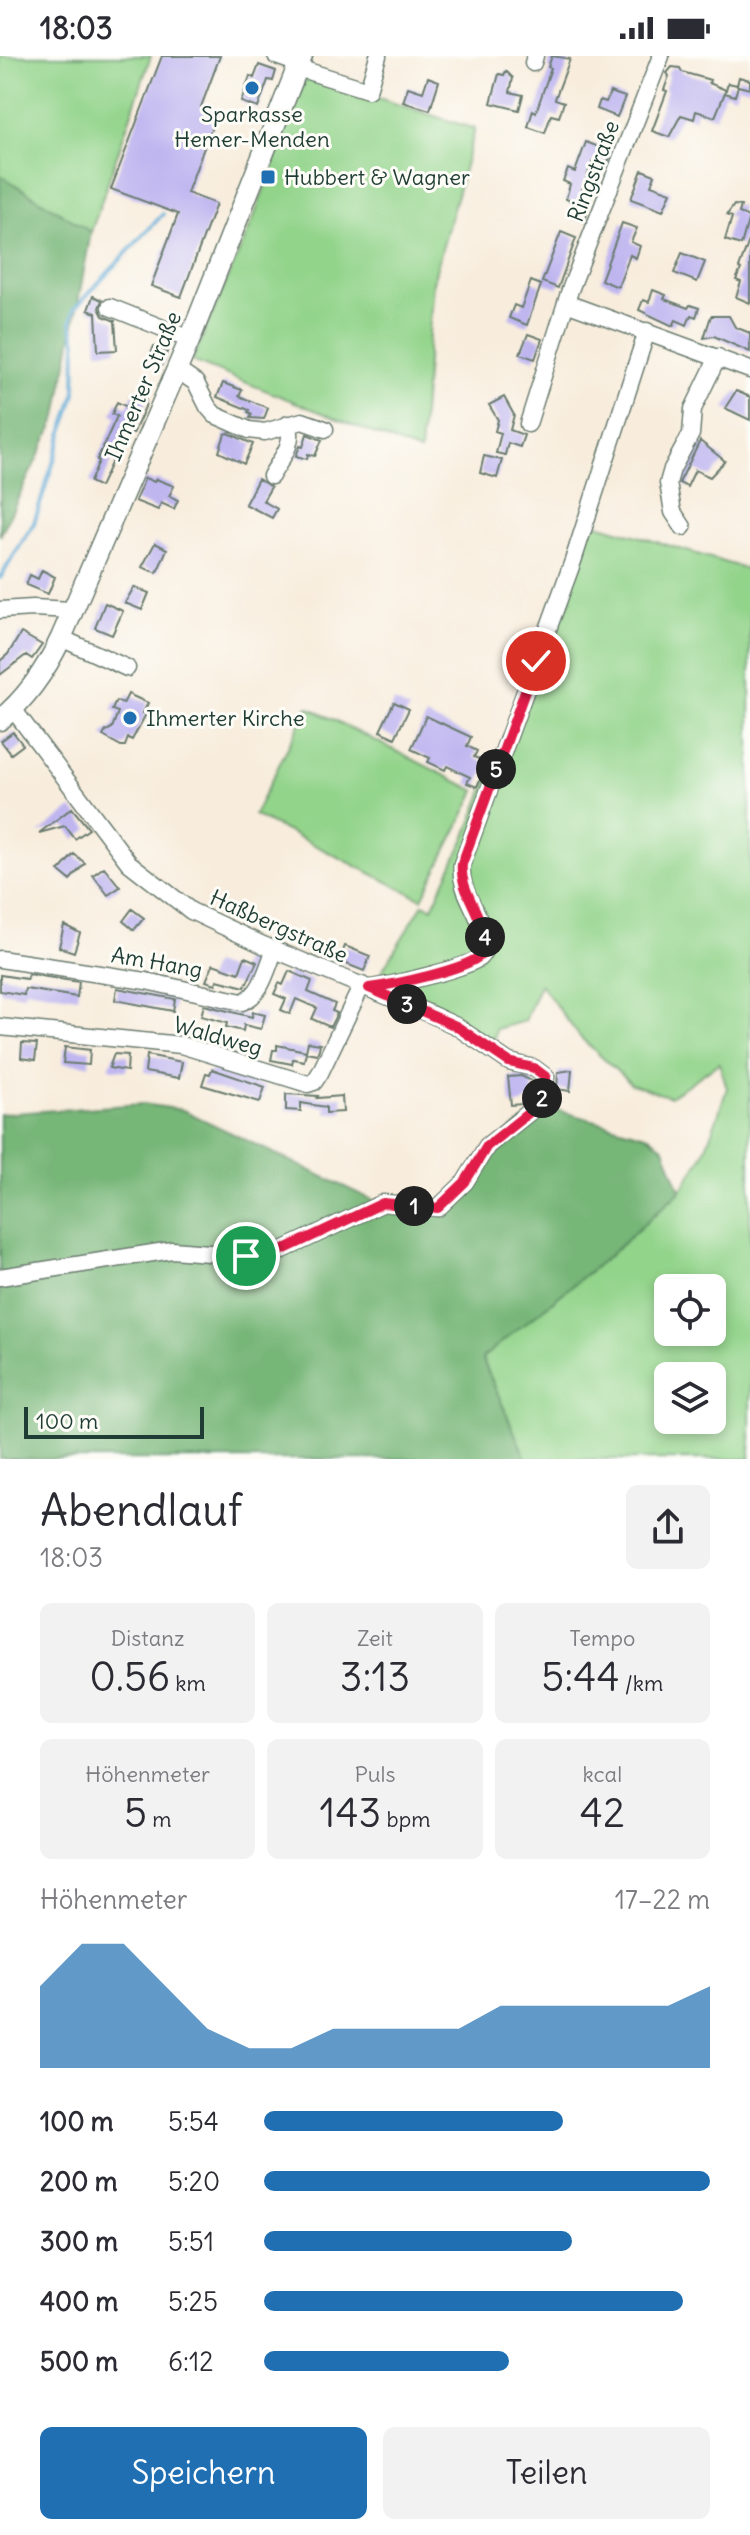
<!DOCTYPE html>
<html lang="de">
<meta charset="utf-8">
<style>
body{margin:0;font-family:Delius,sans-serif;background:#f2f2f3;color:#2b2b33;height:100vh;display:flex;flex-direction:column;font-size:30px;white-space:nowrap}
*{box-sizing:border-box;margin:0}
p{font-size:26px;color:#7c7c81}
.icon{flex:none;width:44px;height:44px;fill:none;stroke:currentColor;stroke-width:2;stroke-linecap:round;stroke-linejoin:round}
.map{position:relative;height:1403px;overflow:hidden}
.sheet{display:flex;flex-direction:column;background:#fff;flex:1}
.sheet>*{flex:none}
.buttons{position:absolute;left:654px;top:1218px;display:grid;gap:16px}
.buttons a{display:grid;place-items:center;width:72px;height:72px;border-radius:12px;background:#fff;box-shadow:0 4px 12px #0003;font-size:40px}
.scale{position:absolute;left:24px;bottom:20px;width:180px;box-sizing:border-box;padding-left:8px;border:4px solid #1f3d34;border-top:0;font-size:22px;line-height:28px;white-space:nowrap;color:#1f3d34;-webkit-text-stroke:6px #fdfcf7;paint-order:stroke}
.pin{position:absolute;display:grid;place-items:center;width:68px;height:68px;color:#fff;margin:-34px;border:4px solid #fff;border-radius:50%;box-shadow:0 2px 8px #0007}
.km{position:absolute;width:40px;height:40px;margin:-20px;border-radius:50%;background:#222;color:#fff;font-size:22px;line-height:40px;text-align:center}
.round{display:grid;place-items:center;flex:none;width:84px;height:84px;border-radius:12px;background:#f2f2f3}
.headline{display:flex;align-items:center;justify-content:space-between;height:136px;padding:0 40px}
h1{font-size:44px;font-weight:600;line-height:60px}
.figures{display:grid;grid-template-columns:repeat(3,1fr);gap:12px;height:136px;padding:8px 40px}
.figures div{display:grid;align-content:center;border-radius:12px;background:#f2f2f3;text-align:center}
.figures b{font-size:40px;font-weight:600}
.figures small{font-size:22px;font-weight:400}
.figures p{font-size:22px}
.chart{height:224px;padding:16px 40px}
.chart p{display:flex;justify-content:space-between}
.chart svg{width:100%;height:144px;margin-top:8px;fill:#1f6fb2;opacity:.7}
.primary-button{display:flex;gap:16px;margin-top:auto;padding:16px 40px}
.primary-button a{flex:1;height:92px;border-radius:12px;background:#1f6fb2;color:#fff;font-size:32px;font-weight:600;line-height:92px;text-align:center}
.primary-button a+a{background:#f2f2f3;color:#2b2b33}
ul{padding:0 40px;list-style:none;font-size:26px}
li{display:grid;grid-template-columns:128px 96px 1fr;align-items:center;height:60px}
li i{height:20px;border-radius:10px;background:#1f6fb2}
.status{display:flex;justify-content:space-between;align-items:center;height:56px;padding:0 40px;background:#fff;direction:ltr}
.status svg{height:22px;fill:currentColor}
.map>svg:first-child{display:block}
.green{fill:#93d48b;stroke:#598860;stroke-width:2;fill-rule:evenodd}
.forest{fill:#76b677;stroke:#4a7a56;stroke-width:2}
.lines{fill:none;stroke-linecap:round;stroke-linejoin:round}
.stream{stroke:#5faad7;stroke-width:4}
.building{fill:#bfb6f0}
.minor-casing{stroke:#6b7b6f;stroke-width:19}
.major-casing{stroke:#6b7b6f;stroke-width:23}
.minor{stroke:#fff;stroke-width:16}
.major{stroke:#fff;stroke-width:20}
.route-casing{stroke:#fff;stroke-width:16}
.route{stroke:#e11d48;stroke-width:10}
.poi-dot{fill:#1f6fb2;stroke:#fdfcf7;stroke-width:3}
.labels{text-anchor:middle;dominant-baseline:central;stroke-width:6;stroke-linejoin:round;paint-order:stroke}
.poi-label{font-size:22px;fill:#1f3d34;stroke:#fdfcf7;text-anchor:start}
.street-label{font-size:22px;fill:#1f3d34;stroke:#fdfcf7}
</style>
<div class="status"><b>18:03</b><svg viewBox="0 0 49 12"><path d="M0 12V9h3v3zM5 12V6h3v6zM10 12V3h3v9zM15 12V0h3v12zM26 1h20v11H26zM47 4h2v5h-2z"/></svg></div>
<div class="map">
<svg width="750" height="1403" viewBox="0 0 750 1403">
<rect width="100%" height="100%" fill="#fdfcf7"/>
<filter id="ink" filterUnits="userSpaceOnUse"><feTurbulence type="fractalNoise" baseFrequency=".0125" numOctaves="2"/><feDisplacementMap in="SourceGraphic" scale="16" xChannelSelector="R" yChannelSelector="G"/><feConvolveMatrix kernelMatrix="1 2 1 2 8 2 1 2 1" color-interpolation-filters="sRGB"/></filter>
<filter id="wash" filterUnits="userSpaceOnUse"><feTurbulence type="fractalNoise" baseFrequency=".006" numOctaves="4" result="noise"/><feDisplacementMap in="SourceGraphic" scale="32" xChannelSelector="R" yChannelSelector="G"/><feGaussianBlur stdDeviation="1.8" result="paint"/><feColorMatrix in="noise" values="0 0 0 0 0 0 0 0 0 0 0 0 0 0 0 0 0 1.4 0 .05"/><feComposite in="paint" operator="in"/></filter>
<g filter="url(#wash)">
<rect width="100%" height="100%" fill="#f8eddd"/>
<!-- green -->
<path class="green" d="M0,0H151L91,176L0,119Z
M306,19L475,73L433,226L420,396L192,305L251,169Z
M591,466L750,514V1403H526L482,1302L610,1199L680,1136L702,1101L718,1060L727,1032L719,1007L670,1041L631,1028L580,981L540,928L525,965L496,973L493,989L373,929L423,848L432,852L466,780ZM668,1232H712V1276H668ZM668,1320H712V1364H668Z
M308,651L476,735L422,843L254,759Z"/>
<!-- forest -->
<path class="forest" d="M0,119L91,176L57,361L0,480Z
M143,1048L183,1054L391,1153L440,1156L489,1092L543,1050L649,1080L664,1092L680,1135L610,1199L482,1302L526,1403H0V1058Z"/>
<g class="lines">
<!-- stream -->
<path class="stream" d="M0,522L34,467L75,338L76,286L71,267L74,253L163,158"/>
</g>
<g id="blocks">
<!-- building -->
<path class="building" d="M162,0H220L201,51L217,57L187,137L216,148L181,241L151,230L178,158L111,133Z
M552,0L570,3L555,43L564,46L559,61L551,59L545,77L528,71L533,54L536,56L551,12L548,11Z
M259,9L276,15L273,25L268,24L258,52L241,46L250,20L254,22Z
M672,11L680,12L682,16L710,24L709,27L726,34L715,61L696,55L694,63L681,59L669,81L652,75L667,35L664,34L669,20L667,17Z
M506,15L513,22L510,36L523,39L519,54L491,47L499,18L504,19Z
M428,21L439,25L430,54L403,46L408,31L423,36Z
M739,21L750,24V33L738,30L735,40L725,37L728,27L737,29Z
M610,36L625,41L617,61L597,53L600,44L606,46Z
M586,86L612,96L608,106L599,103L598,107L593,105L580,139L590,143L585,166L568,160L573,146L566,143L570,128L563,125L568,113L575,116Z
M642,114L655,119L651,129L671,136L663,155L631,143Z
M734,149L741,150L739,157L749,161L741,189L725,184L732,161L727,159Z
M622,167L637,172L631,186L640,190L636,202L630,199L618,231L601,224Z
M561,176L576,182L558,232L542,226Z
M749,185H750V247L736,241L741,226L736,224L741,213L739,212Z
M682,197L705,206L697,226L674,217Z
M531,225L541,229L527,269L509,262L514,249L521,252Z
M653,234L666,239L664,243L688,252L690,249L699,252L696,261L691,259L687,269L676,264L673,270L639,254L643,244L649,246Z
M93,240L102,244L99,252L103,260L115,265L117,294L98,295L96,257L88,254Z
M711,260H729L735,271L750,277V296L714,280L704,282Z
M528,278L542,283L535,303L520,298Z
M154,290L167,296L161,311L148,305Z
M223,327L242,334L239,340L268,352L264,363L250,362L252,358L248,356L249,354L217,341Z
M736,335L750,341V364L725,352Z
M133,338L146,344L145,351L133,378L126,375L100,431L90,426L99,405L97,404L117,360L112,358L117,346L127,351Z
M504,341L514,359L510,374L524,379L520,391L508,387L505,399L496,397L501,377L495,375L498,364L489,349Z
M228,377L253,388L244,408L219,396L225,378Z
M307,378L322,384L315,400L308,398L307,403L296,400L300,390L303,391Z
M700,385L725,405L710,421L695,414L687,431L679,427Z
M484,400L502,404L497,422L480,417Z
M145,422L154,426L156,423L174,430L169,440L178,444L174,453L161,447L158,454L135,445Z
M258,423L271,431L263,445L277,453L272,462L245,448Z
M155,487L167,493L157,517L142,511Z
M42,514L55,521L48,538L26,529L30,519L38,523Z
M134,531L149,537L142,554L125,547Z
M105,547L123,555L112,579L95,572Z
M21,577L42,589L32,603L26,599L0,619V605L8,598Z
M128,638L148,647L143,657L146,658L132,684L128,682L125,690H121L103,680L106,675L112,672L118,656L112,654L116,645L123,648Z
M394,646L409,653L395,682L380,675Z
M426,660L471,681L467,690L477,695L474,701L487,707L477,731L467,727L470,721L447,710L445,714L428,706L430,702L411,693Z
M13,676L23,689L11,698L1,685Z
M72,752L89,773L75,783L65,770L39,777Z
M74,798L85,807L70,824L59,815Z
M104,811L120,831L108,839L93,819Z
M132,853L144,862L134,874L123,865Z
M64,869L80,877L74,896L59,891Z
M345,890L370,900L364,915L339,905Z
M245,901L257,906L245,931L217,924L216,928L206,925L213,908L239,917Z
M289,915L312,925L308,936L335,948L332,955L337,957L330,971L312,963L317,952L296,943L290,958L281,954L286,943L274,938L279,927L283,929Z
M28,918L79,926L77,941L25,933L24,939L0,935V919L27,923Z
M117,932L175,943L173,955L115,944Z
M204,949L252,961L253,956L265,959L261,973L244,969L243,975L226,971L227,967L201,960Z
M308,986L320,988L319,993L317,998L306,996L304,1005L293,1003L292,1008L271,1004L273,994H277V989L306,995Z
M22,987L37,988L35,1004L21,1002Z
M65,991L90,994L89,1009L63,1007Z
M114,998L128,999L127,1015L109,1012Z
M147,999L182,1006L179,1022L145,1016Z
M212,1013L265,1031L260,1046L202,1029L206,1017L210,1018Z
M572,1014L570,1035L557,1033L558,1016Z
M521,1020L534,1026L531,1041L522,1048L511,1049L508,1021Z
M286,1038L318,1040L317,1042L342,1040L343,1056L326,1057V1051L301,1047V1055L286,1054Z"/>
</g>
</g>
<g filter="url(#ink)">
<use href="#blocks" fill-opacity="0" stroke="#6b7b6f" stroke-width="2"/>
<g class="lines">
<defs>
<path id="minor" d="M276,0L299,8
M533,7L535,0
M298,12L368,34L378,0
M566,247L750,314
M110,251L190,283
M177,314L196,327L208,351L215,359L249,374L265,376L302,365L325,373
M528,368L570,234L661,0
M271,420C280,404 296,387 288,368
M683,471L673,456L668,427L672,413L691,378L693,353L718,301
M0,554L33,552L72,554
M61,582L127,612
M0,903L146,925L242,946C262,939 267,912 275,893
M370,932C388,930 468,912 479,902C487,894 486,882 482,872C475,850 459,832 462,808L573,505L647,275
M0,971L181,989L308,1028L314,1026L320,1017L362,929
M0,1221L172,1194L246,1200L272,1199L383,1147L438,1152L465,1126L487,1090L541,1047L546,1021L534,1012L509,1006L456,970L428,957L263,889L191,855L129,807L13,653"/>
<path id="major" d="M0,664C28,641 46,614 61,582L190,283L302,0"/>
</defs>
<!-- minor casing -->
<use href="#minor" class="minor-casing"/>
<!-- major casing -->
<use href="#major" class="major-casing"/>
<!-- minor -->
<use href="#minor" class="minor"/>
<!-- major -->
<use href="#major" class="major"/>
</g>
</g>
<g class="lines" filter="url(#ink)">
<defs>
<path id="route" d="M246,1200L272,1199L383,1147L438,1152L465,1126L487,1090L541,1047L546,1021L534,1012L509,1006L456,970L369,932C391,929 466,914 481,899C495,869 458,840 462,808L536,605"/>
</defs>
<!-- route casing -->
<use href="#route" class="route-casing"/>
<!-- route -->
<use href="#route" class="route"/>
</g>
<!-- markers -->
<g class="poi-dot">
<circle cx="252" cy="32" r="8"/>
<rect x="260" y="113" width="16" height="16" rx="4"/>
<circle cx="130" cy="662" r="8"/>
</g>
<g class="labels">
<!-- poi labels -->
<g class="poi-label">
<text x="252" y="58" text-anchor="middle">Sparkasse<tspan x="252" dy="25">Hemer-Menden</tspan></text>
<text x="284" y="121">Hubbert &amp; Wagner</text>
<text x="146" y="662">Ihmerter Kirche</text>
</g>
<!-- street labels -->
<g class="street-label">
<text transform="translate(593 115) rotate(-69)">Ringstraße</text>
<text transform="translate(143 330) rotate(-67)">Ihmerter Straße</text>
<text transform="translate(279 870) rotate(24)">Haßbergstraße</text>
<text transform="translate(157 906) rotate(10)">Am Hang</text>
<text transform="translate(218 980) rotate(16)">Waldweg</text>
</g>
</g>
</svg>
<div class="buttons">
<a><svg class="icon" aria-label="locate" viewBox="0 0 24 24"><circle cx="12" cy="12" r="6"/><path d="M12 2v4M12 18v4M2 12h4M18 12h4"/></svg></a>
<a><svg class="icon" aria-label="layers" viewBox="0 0 24 24"><path d="M12 4l9 5-9 5-9-5zM3 14l9 5 9-5"/></svg></a>
</div>
<div class="scale">100 m</div>
<div class="pin" style="left:246px;top:1200px;background:#1e9e55"><svg class="icon" aria-label="arrive" viewBox="0 0 24 24"><path d="M6 21V4h12l-3 4 3 4H6"/></svg></div>
<div class="pin" style="left:536px;top:605px;background:#d93025"><svg class="icon" aria-label="check" viewBox="0 0 24 24"><path d="M5 12l5 5 9-10"/></svg></div>
<b class="km" style="left:414px;top:1150px">1</b>
<b class="km" style="left:542px;top:1042px">2</b>
<b class="km" style="left:407px;top:948px">3</b>
<b class="km" style="left:485px;top:881px">4</b>
<b class="km" style="left:496px;top:713px">5</b>
</div>
<section class="sheet">
<div class="headline"><div><h1>Abendlauf</h1><p>18:03</p></div><a class="round"><svg class="icon" aria-label="share" viewBox="0 0 24 24"><path d="M12 15V3M7 8l5-5 5 5M5 13v7h14v-7"/></svg></a></div>
<div class="figures">
<div><p>Distanz</p><b>0.56<small> km</small></b></div>
<div><p>Zeit</p><b>3:13</b></div>
<div><p>Tempo</p><b>5:44<small> /km</small></b></div>
</div>
<div class="figures">
<div><p>Höhenmeter</p><b>5<small> m</small></b></div>
<div><p>Puls</p><b>143<small> bpm</small></b></div>
<div><p>kcal</p><b>42</b></div>
</div>
<div class="chart"><p><span>Höhenmeter</span>17–22 m</p>
<svg viewBox="0 0 160 44" preserveAspectRatio="none"><path d="M0 44V19L10 6L20 6L30 19L40 32L50 38L60 38L70 32L80 32L90 32L100 32L110 25L120 25L130 25L140 25L150 25L160 19V44z"/></svg>
</div>
<ul>
<li><b>100 m</b>5:54<i style="width:67%"></i></li>
<li><b>200 m</b>5:20<i style="width:100%"></i></li>
<li><b>300 m</b>5:51<i style="width:69%"></i></li>
<li><b>400 m</b>5:25<i style="width:94%"></i></li>
<li><b>500 m</b>6:12<i style="width:55%"></i></li>
</ul>
<div class="primary-button"><a>Speichern</a><a>Teilen</a></div>
</section>
